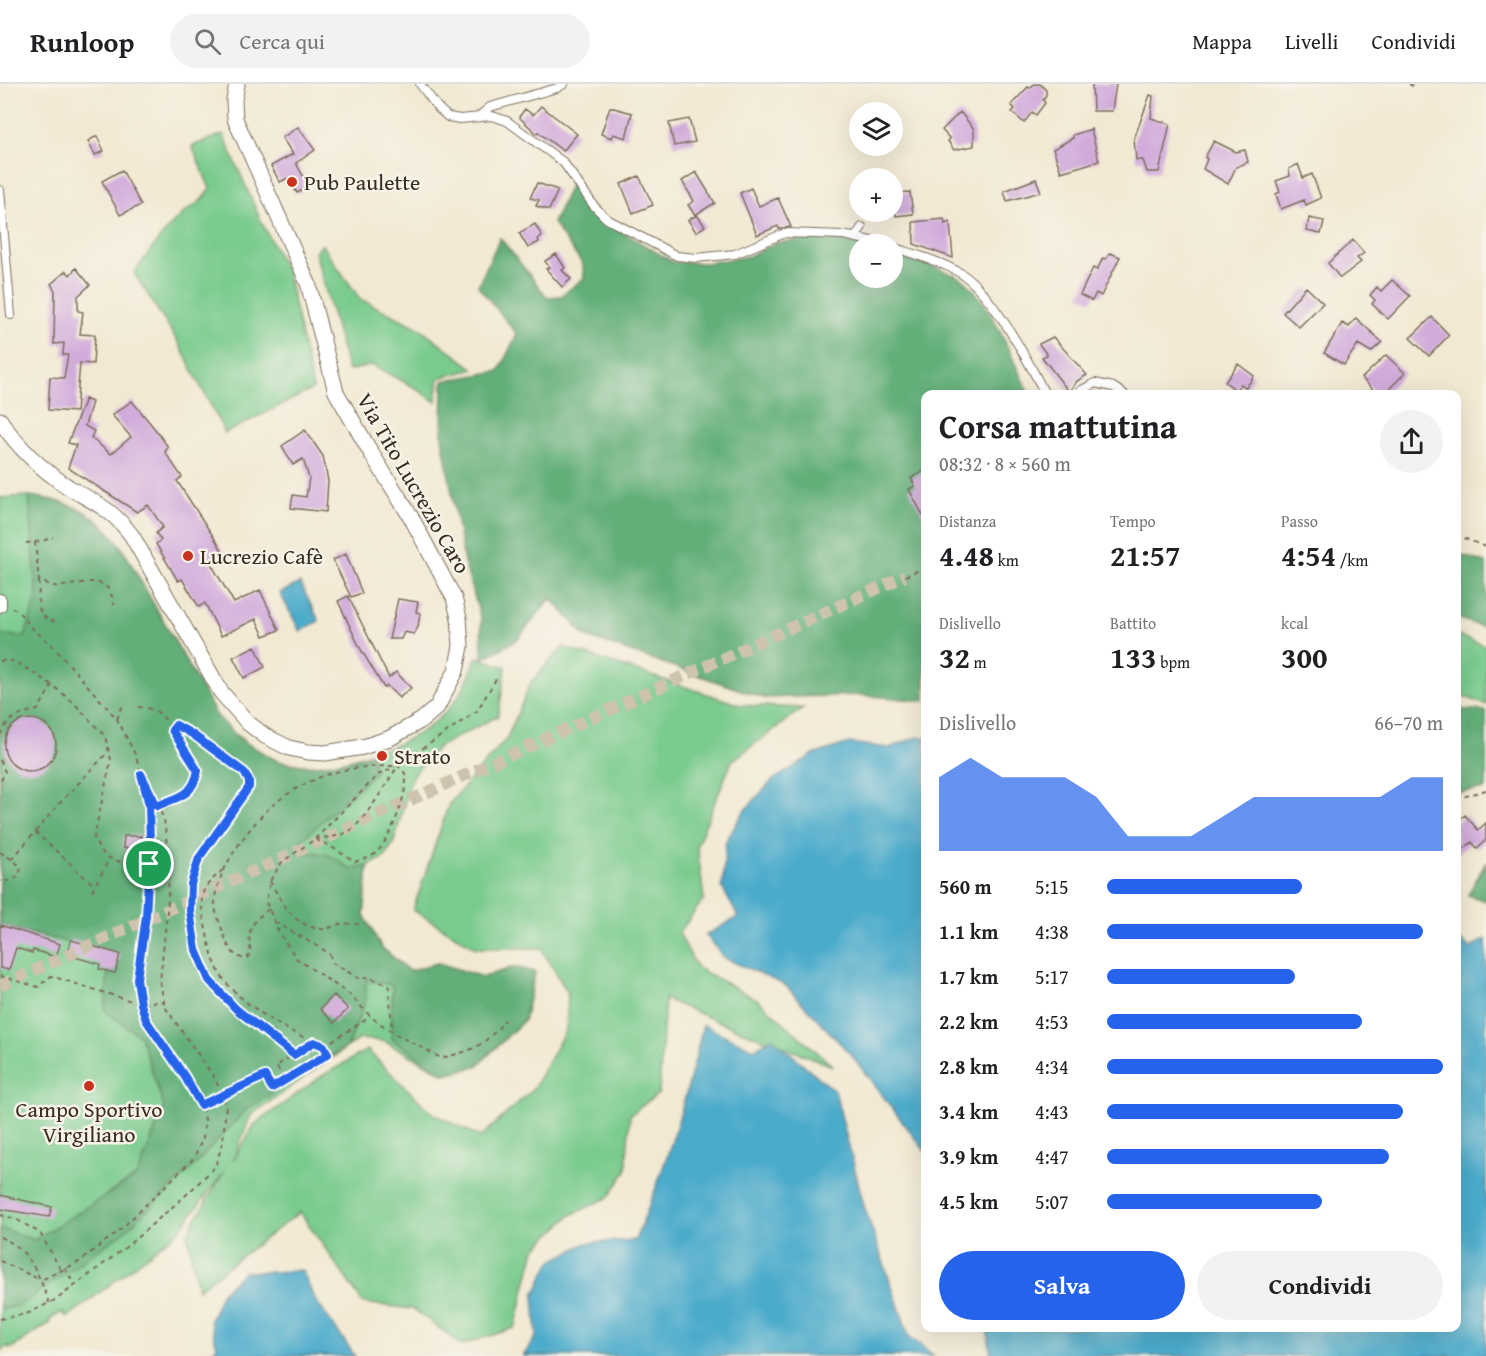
<!DOCTYPE html>
<html lang="it">
<meta charset="utf-8">
<style>
body{margin:0;font-family:"Gentium Book Plus",serif;background:#f2f2f2;color:#202124;height:100vh;display:flex;flex-direction:column;font-size:22px;white-space:nowrap}
*{box-sizing:border-box;margin:0}
p{font-size:20px;color:#757577}
.icon{flex:none;width:33px;height:33px;fill:none;stroke:currentColor;stroke-width:2;stroke-linecap:round;stroke-linejoin:round}
.map{position:relative;flex:1;overflow:hidden}
.sheet{position:absolute;left:921px;top:306px;width:540px;height:942px;display:flex;flex-direction:column;background:#fff;border-radius:12px;box-shadow:0 6px 24px #0002}
.sheet>*{flex:none}
.tools{position:absolute;left:849px;top:18px;display:grid;gap:12px}
.tools a{display:grid;place-items:center;width:54px;height:54px;border-radius:50%;background:#fff;box-shadow:0 6px 24px #0002;font-size:30px}
.pin{position:absolute;display:grid;place-items:center;width:51px;height:51px;color:#fff;margin:-26px;border:3px solid #fff;border-radius:50%;box-shadow:0 2px 6px #0007}
.round{display:grid;place-items:center;flex:none;width:63px;height:63px;border-radius:32px;background:#f2f2f2}
.overview{display:flex;align-items:center;justify-content:space-between;height:102px;padding:0 18px}
h1{font-size:33px;font-weight:700;line-height:45px}
.stats{display:grid;grid-template-columns:repeat(3,1fr);gap:9px;height:102px;padding:6px 18px}
.stats div{display:grid;align-content:center}
.stats b{font-size:30px;font-weight:700}
.stats small{font-size:16px;font-weight:400}
.stats p{font-size:16px}
.chart{height:168px;padding:12px 18px}
.chart p{display:flex;justify-content:space-between}
.chart svg{width:100%;height:108px;margin-top:6px;fill:#2563eb;opacity:.7}
.action{display:flex;gap:12px;margin-top:auto;padding:12px 18px}
.action a{flex:1;height:69px;border-radius:36px;background:#2563eb;color:#fff;font-size:24px;font-weight:700;line-height:69px;text-align:center}
.action a+a{background:#f2f2f2;color:#202124}
ul{padding:0 18px;list-style:none;font-size:20px}
li{display:grid;grid-template-columns:96px 72px 1fr;align-items:center;height:45px}
li i{height:15px;border-radius:8px;background:#2563eb}
header{display:flex;align-items:center;gap:36px;box-sizing:border-box;height:84px;padding:0 30px;background:#fff;border-bottom:2px solid #e0e0e0}
header strong{font-size:28px}
nav{display:flex;gap:33px;margin-inline-start:auto;font-size:21px}
.search{width:420px;height:54px;background:#f2f2f2;display:flex;align-items:center;gap:15px;box-sizing:border-box;padding:0 21px;border-radius:33px;color:#757577;font-size:22px}
.map>svg:first-child{display:block}
.green{fill:#79cb8e;stroke:#5a7a56;stroke-width:1.5}
.forest{fill:#62af79;stroke:#4e6c4c;stroke-width:1.5}
.water{fill:#4cabcb;stroke:#446a74;stroke-width:1.5}
.building{fill:#d1acdb}
.lines{fill:none;stroke-linecap:round;stroke-linejoin:round}
.pedestrian-tunnel{stroke:#cdc3af;stroke-width:12;stroke-dasharray:12 6;stroke-linecap:butt}
.service-casing{stroke:#7b6d5d;stroke-width:10}
.pedestrian-casing{stroke:#7b6d5d;stroke-width:14}
.minor-casing{stroke:#7b6d5d;stroke-width:17}
.path{stroke:#7b6d5d;stroke-width:2;stroke-dasharray:4.5 4.5;stroke-linecap:butt}
.service{stroke:#fff;stroke-width:8}
.pedestrian{stroke:#fff;stroke-width:12}
.minor{stroke:#fff;stroke-width:15}
.route-casing{stroke:#fff;stroke-width:12}
.route{stroke:#2563eb;stroke-width:8}
.poi-dot{fill:#c8321e;stroke:#f7f3e8;stroke-width:2}
.labels{text-anchor:middle;dominant-baseline:central;stroke-width:5;stroke-linejoin:round;paint-order:stroke}
.poi-label{font-size:22px;fill:#3b2a1e;stroke:#f7f3e8;text-anchor:start}
.street-label{font-size:22px;fill:#3b2a1e;stroke:#f7f3e8}
</style>
<header>
<strong>Runloop</strong>
<div class="search"><svg class="icon" aria-label="search" viewBox="0 0 24 24"><circle cx="10" cy="10" r="6"/><path d="M15 15l6 6"/></svg>Cerca qui</div>
<nav><a>Mappa</a><a>Livelli</a><a>Condividi</a></nav>
</header>
<div class="map">
<svg width="1486" height="1272" viewBox="0 0 1486 1272">
<rect width="100%" height="100%" fill="#f7f3e8"/>
<filter id="ink" filterUnits="userSpaceOnUse"><feTurbulence type="fractalNoise" baseFrequency=".0167" numOctaves="2"/><feDisplacementMap in="SourceGraphic" scale="12" xChannelSelector="R" yChannelSelector="G"/><feConvolveMatrix kernelMatrix="1 2 1 2 8 2 1 2 1" color-interpolation-filters="sRGB"/></filter>
<filter id="wash" filterUnits="userSpaceOnUse"><feTurbulence type="fractalNoise" baseFrequency=".008" numOctaves="4" result="noise"/><feDisplacementMap in="SourceGraphic" scale="24" xChannelSelector="R" yChannelSelector="G"/><feGaussianBlur stdDeviation="1.35" result="paint"/><feColorMatrix in="noise" values="0 0 0 0 0 0 0 0 0 0 0 0 0 0 0 0 0 1.4 0 .05"/><feComposite in="paint" operator="in"/></filter>
<g filter="url(#wash)">
<rect width="100%" height="100%" fill="#f2e9d3"/>
<!-- green -->
<path class="green" d="M223,50L261,137L287,188L313,305L225,349L178,258L134,189C148,170 162,149 179,133C192,121 199,122 210,105L192,62Z
M322,161L360,215L421,245L474,285L439,294L436,318L412,302L372,281L348,287L315,168Z
M29,412C72,418 97,428 122,464C143,501 164,538 185,575C195,593 205,613 216,631C227,646 260,671 278,677C313,688 351,677 384,665C431,649 462,622 476,573L506,583L498,632L438,663L412,692L394,758L385,773L368,782L364,831L381,863L409,887L438,879L483,893L515,883L535,888L524,936L476,983L444,990L384,957L359,955L251,1031L233,1076L255,1040L322,992L367,966L432,1029L481,1053L533,1005L566,945L568,909L541,864H476L413,826L449,720L507,654L531,598L563,563L741,621L803,624L732,677L697,761L704,815L679,849L697,884L758,916L833,982L734,944L665,915L659,1009L630,1031L626,1087L609,1113L571,1131L535,1165L515,1244L462,1261L413,1225L363,1219L300,1128L198,1205L187,1150L224,1088L179,1147L67,1234L62,1228L49,1236L50,1239L10,1265L8,1262L0,1267V414Z
M1457,551L1486,562V621L1457,610Z"/>
<!-- forest -->
<path class="forest" d="M571,100L597,133L673,178L706,179L750,172L775,159L818,154L865,160H860V194H892L893,170C913,176 944,184 962,195C989,213 1015,281 1029,310H926L925,617L860,611L764,614L585,552L551,514L517,556L482,575L481,535L464,478L442,353L443,297L499,287L517,250L478,202L500,154L547,213L561,212L584,194L583,181L553,139Z
M29,412C72,418 97,428 122,464L217,632L241,656L277,677L309,682L353,676L371,670L375,688L301,757L302,768C325,768 332,770 350,785L368,782L364,831L381,863L409,887L438,879L483,893L515,883L535,888L524,936L476,983L444,990L392,955V901L366,896V915L348,962L247,1025L189,1087L124,1148L19,1222L0,1225V1144L34,1156L137,1092L164,1023L140,952L105,927L109,868L0,842V550L25,553L37,513Z
M1457,470L1486,479V544L1457,534Z
M1457,625L1486,627V705L1457,709Z
M1486,777V817L1468,811Z"/>
<!-- water -->
<path class="water" d="M300,499L319,537L300,547L280,509Z
M917,653H926L925,1067L852,972L785,901L724,874L706,851L738,833L722,803L726,757L744,727L773,696L813,671L849,659L889,664Z
M1486,855V1272H991L987,1244H1456L1457,856L1461,857L1471,864Z
M703,941L754,965L772,954L835,1007L864,1122L909,1252L934,1272H523L537,1252L534,1211L550,1178L586,1159L635,1156C665,1087 687,1014 703,941Z
M302,1186L314,1214L355,1272H207L217,1263L210,1237L222,1208L244,1188H275Z"/>
<g id="blocks">
<!-- building -->
<path class="building" d="M1034,0H1040L1046,6V11L1043,16L1045,19L1036,31L1032,28L1024,39L1012,28L1015,25L1011,21L1028,3L1030,4Z
M1092,0H1116L1112,27H1093Z
M1150,11L1153,12L1151,34L1170,40L1159,88H1147L1143,76H1136L1134,55Z
M541,22L577,50L563,67L538,48L537,50L519,33L525,25L533,31Z
M610,23L632,29L626,54L613,50L612,54L601,50Z
M960,28L974,45V62L954,66L948,57L950,55L942,46Z
M689,35L695,58L674,62L669,39Z
M298,43L315,66L296,79L309,103L297,109L288,94L280,98L271,82L293,70L282,54Z
M1091,45L1099,77L1061,88L1053,65L1073,54V51Z
M97,52L104,67L95,71L88,57Z
M1214,57L1236,68L1245,66L1248,78L1236,83L1228,100L1203,85L1207,75L1205,73Z
M1298,80L1303,94L1312,90L1321,114L1306,121L1304,116L1281,125L1276,110L1280,108L1276,97L1290,92L1289,85Z
M122,86L141,121L120,131L102,97Z
M696,88L715,119L695,131L688,121L694,117L682,97Z
M639,92L653,121L633,129L621,100Z
M1036,95L1041,108L1007,117L1004,107Z
M537,99L558,106L549,126L536,122L539,116L530,114Z
M751,104L759,122L778,114L791,143L779,145L778,142L757,151L740,109Z
M910,108L913,130L896,132L894,109Z
M697,131L705,142L696,148L688,136Z
M1309,134L1324,137L1321,150L1307,147Z
M944,135L945,140L950,138L953,174L914,160L913,138Z
M535,140L542,152L538,155L539,158L528,164L519,149Z
M1353,156L1364,169L1357,174L1361,178L1340,194L1328,179Z
M1110,169L1120,173L1101,212L1096,209L1092,217L1080,211L1093,184L1097,186L1103,174L1106,175Z
M556,170L565,184L562,186L571,195L562,203L546,185L549,183L545,177Z
M76,184L90,201L78,212V227L83,228L80,250L95,251L93,280L80,279L76,328L48,326L50,293L64,294L68,271H63L64,259L54,260L55,207L51,200L66,187L70,191Z
M1392,196L1410,212L1388,235L1372,220L1375,216L1370,211L1377,203L1381,207Z
M1306,203L1323,219L1299,243L1283,229Z
M1432,233L1449,251L1429,272L1410,254Z
M1356,234L1382,258L1371,268L1358,260L1344,281L1324,269L1342,239L1349,243Z
M1053,253L1087,291L1077,297L1069,308L1042,273L1047,271L1039,260Z
M1386,271L1405,289L1384,310H1377L1362,294Z
M1238,280L1254,292L1246,304L1241,300L1236,306L1225,298Z
M85,315L92,318L85,342L94,347L91,354L111,370L131,353L112,331L132,317L155,345L168,363L165,368L182,393L177,397L224,469L210,478L234,519L260,506L279,546L264,552L256,535L221,552L205,519L199,523L182,495L178,497L156,460L161,456L156,449L163,443L148,421L137,428L68,384L76,361L68,359Z
M305,346L323,372L328,397L326,428L291,424L293,411L306,413L309,394L303,375L293,381L282,362Z
M926,386V437L909,405L915,402L911,394Z
M346,470L362,509L351,513L333,476Z
M348,512L389,594L396,588L411,604L399,614L387,602L384,604L360,564L338,517Z
M398,515L418,518L416,528L420,529L418,543L414,550L404,548L401,555H389Z
M255,562L265,583L244,594L233,573Z
M4 661a26 26 0 1 1 52 0a26 26 0 1 1-52 0Z
M1465,731L1478,746L1486,739V756L1477,764L1472,758L1456,771V739Z
M124,752H141V764H123Z
M0,841L60,860L56,873L33,866L32,869L16,864L9,886L0,884Z
M71,856L120,870L115,889L99,885L100,880L67,871Z
M334,911L348,925L334,939L320,925Z
M0,1111L52,1123L49,1133L0,1125Z"/>
</g>
</g>
<g filter="url(#ink)">
<use href="#blocks" fill-opacity="0" stroke="#7b6d5d" stroke-width="1.5"/>
<g class="lines">
<!-- pedestrian-tunnel -->
<path class="pedestrian-tunnel" d="M0,902L905,492"/>
<defs>
<path id="service" d="M420,0L438,24L448,33L460,35L492,32L507,37L563,78L594,122L607,135L677,172L696,174L735,170L785,149L843,151L885,160
M478,33L490,23L557,4L564,0
M0,106L11,231
M856,152L862,143
M892,163C915,171 941,177 962,190C991,208 1029,278 1045,310
M1079,310L1080,307L1095,299L1113,303L1124,310"/>
<path id="pedestrian" d="M0,516V522"/>
<path id="minor" d="M0,336C18,364 42,386 70,404C97,420 112,425 132,452L221,608L248,639L265,652L289,664L308,668L325,669L363,663L390,654L422,636L437,623L456,587L461,562L459,534L454,514L412,435L370,367L336,308L308,199L235,35L234,16L237,0"/>
</defs>
<!-- service casing -->
<use href="#service" class="service-casing"/>
<!-- pedestrian casing -->
<use href="#pedestrian" class="pedestrian-casing"/>
<!-- minor casing -->
<use href="#minor" class="minor-casing"/>
<!-- path -->
<path class="path" d="M1409,0L1417,4
M1456,451L1486,463
M35,458L39,497C44,498 49,501 53,502C77,505 108,482 114,521
M26,459L43,457L53,453
M905,492L926,483
M39,497C39,520 33,534 60,539
M12,524L17,526L32,544L52,561L117,635L136,672L149,721L148,807L137,895L141,920L146,936L185,993L203,1025L205,1036L203,1054L194,1074L121,1145L79,1178L41,1196
M0,577L9,576L21,581L52,601L74,619L105,652L111,676L94,753C101,779 125,780 149,780
M138,623C157,625 162,629 172,646
M117,635L123,621
M0,651C8,634 20,629 38,626L52,601
M400,663L401,667L398,682C402,685 405,688 406,693C407,712 390,755 377,768C371,774 362,775 355,778L330,762L315,755L282,778L270,797L266,818L279,849L297,875L349,910L371,933L394,949L441,974C473,967 484,962 505,936
M0,676L5,688L0,699
M400,680L477,627L496,595
M1456,715L1486,706
M157,722C179,712 192,713 198,687L172,646L176,641L192,650L244,688L249,697V703L199,774L191,800L190,827L196,866L209,896L236,925L294,971
M35,748L95,802
M315,755L378,691L395,683
M315,755C328,753 341,753 351,746C365,736 388,697 398,682
M0,768L13,776L21,783L19,792L10,797H0
M12,775L59,720L108,668
M270,797C282,819 294,843 322,845C328,846 334,841 340,840C346,839 353,840 359,840
M92,807L105,783L109,773
M269,825C250,838 247,847 251,869L247,875C233,874 228,863 224,851C221,841 215,830 215,820C213,790 252,738 274,720C290,707 307,698 326,691C349,683 374,682 398,682
M275,838L329,869L333,879L360,895L368,893L389,901L392,946
M0,892L38,903L51,892L141,920L164,917
M324,962L370,933
M284,995L276,982L314,958
M202,1021L265,992L272,1003L329,970L324,962C293,951 245,923 225,897C213,881 209,860 205,841C199,811 199,806 223,786
M0,1131L16,1135L40,1149L61,1186
M0,1153C30,1165 39,1191 49,1219
M0,1177L41,1196
M65,1184L74,1200
M0,1235L29,1229L57,1215L126,1163L185,1112L215,1083L223,1058L226,1021L223,1012L214,993L165,923L160,897L168,818L169,779L164,735L145,698"/>
<!-- service -->
<use href="#service" class="service"/>
<!-- pedestrian -->
<use href="#pedestrian" class="pedestrian"/>
<!-- minor -->
<use href="#minor" class="minor"/>
</g>
</g>
<g class="lines" filter="url(#ink)">
<defs>
<path id="route" d="M176,641L192,650L244,688L249,697V703L199,774L191,800L190,827L196,866L209,896L236,925L294,971L314,958L324,962L328,970L272,1004L265,992L201,1021L185,993L146,936L141,920L137,895L146,832L150,761L149,721L141,690L157,722C179,712 192,713 198,687L172,646Z"/>
</defs>
<!-- route casing -->
<use href="#route" class="route-casing"/>
<!-- route -->
<use href="#route" class="route"/>
</g>
<!-- markers -->
<g class="poi-dot">
<circle cx="292" cy="98" r="6"/>
<circle cx="188" cy="472" r="6"/>
<circle cx="382" cy="672" r="6"/>
<circle cx="89" cy="1002" r="6"/>
</g>
<g class="labels">
<!-- poi labels -->
<g class="poi-label">
<text x="304" y="98">Pub Paulette</text>
<text x="200" y="472">Lucrezio Cafè</text>
<text x="394" y="672">Strato</text>
<text x="89" y="1025" text-anchor="middle">Campo Sportivo<tspan x="89" dy="25">Virgiliano</tspan></text>
</g>
<!-- street labels -->
<g class="street-label">
<text transform="translate(414 399) rotate(60)">Via Tito Lucrezio Caro</text>
</g>
</g>
</svg>
<div class="tools">
<a><svg class="icon" aria-label="layers" viewBox="0 0 24 24"><path d="M12 4l9 5-9 5-9-5zM3 14l9 5 9-5"/></svg></a>
<a>+</a>
<a>−</a>
</div>
<div class="pin" style="left:149px;top:780px;background:#1e9e55"><svg class="icon" aria-label="arrive" viewBox="0 0 24 24"><path d="M6 21V4h12l-3 4 3 4H6"/></svg></div>
<section class="sheet">
<div class="overview"><div><h1>Corsa mattutina</h1><p>08:32 · 8 × 560 m</p></div><a class="round"><svg class="icon" aria-label="share" viewBox="0 0 24 24"><path d="M12 15V3M7 8l5-5 5 5M5 13v7h14v-7"/></svg></a></div>
<div class="stats">
<div><p>Distanza</p><b>4.48<small> km</small></b></div>
<div><p>Tempo</p><b>21:57</b></div>
<div><p>Passo</p><b>4:54<small> /km</small></b></div>
</div>
<div class="stats">
<div><p>Dislivello</p><b>32<small> m</small></b></div>
<div><p>Battito</p><b>133<small> bpm</small></b></div>
<div><p>kcal</p><b>300</b></div>
</div>
<div class="chart"><p><span>Dislivello</span>66–70 m</p>
<svg viewBox="0 0 160 44" preserveAspectRatio="none"><path d="M0 44V14L10 6L20 14L30 14L40 14L50 22L60 38L70 38L80 38L90 30L100 22L110 22L120 22L130 22L140 22L150 14L160 14V44z"/></svg>
</div>
<ul>
<li><b>560 m</b>5:15<i style="width:58%"></i></li>
<li><b>1.1 km</b>4:38<i style="width:94%"></i></li>
<li><b>1.7 km</b>5:17<i style="width:56%"></i></li>
<li><b>2.2 km</b>4:53<i style="width:76%"></i></li>
<li><b>2.8 km</b>4:34<i style="width:100%"></i></li>
<li><b>3.4 km</b>4:43<i style="width:88%"></i></li>
<li><b>3.9 km</b>4:47<i style="width:84%"></i></li>
<li><b>4.5 km</b>5:07<i style="width:64%"></i></li>
</ul>
<div class="action"><a>Salva</a><a>Condividi</a></div>
</section>
</div>
